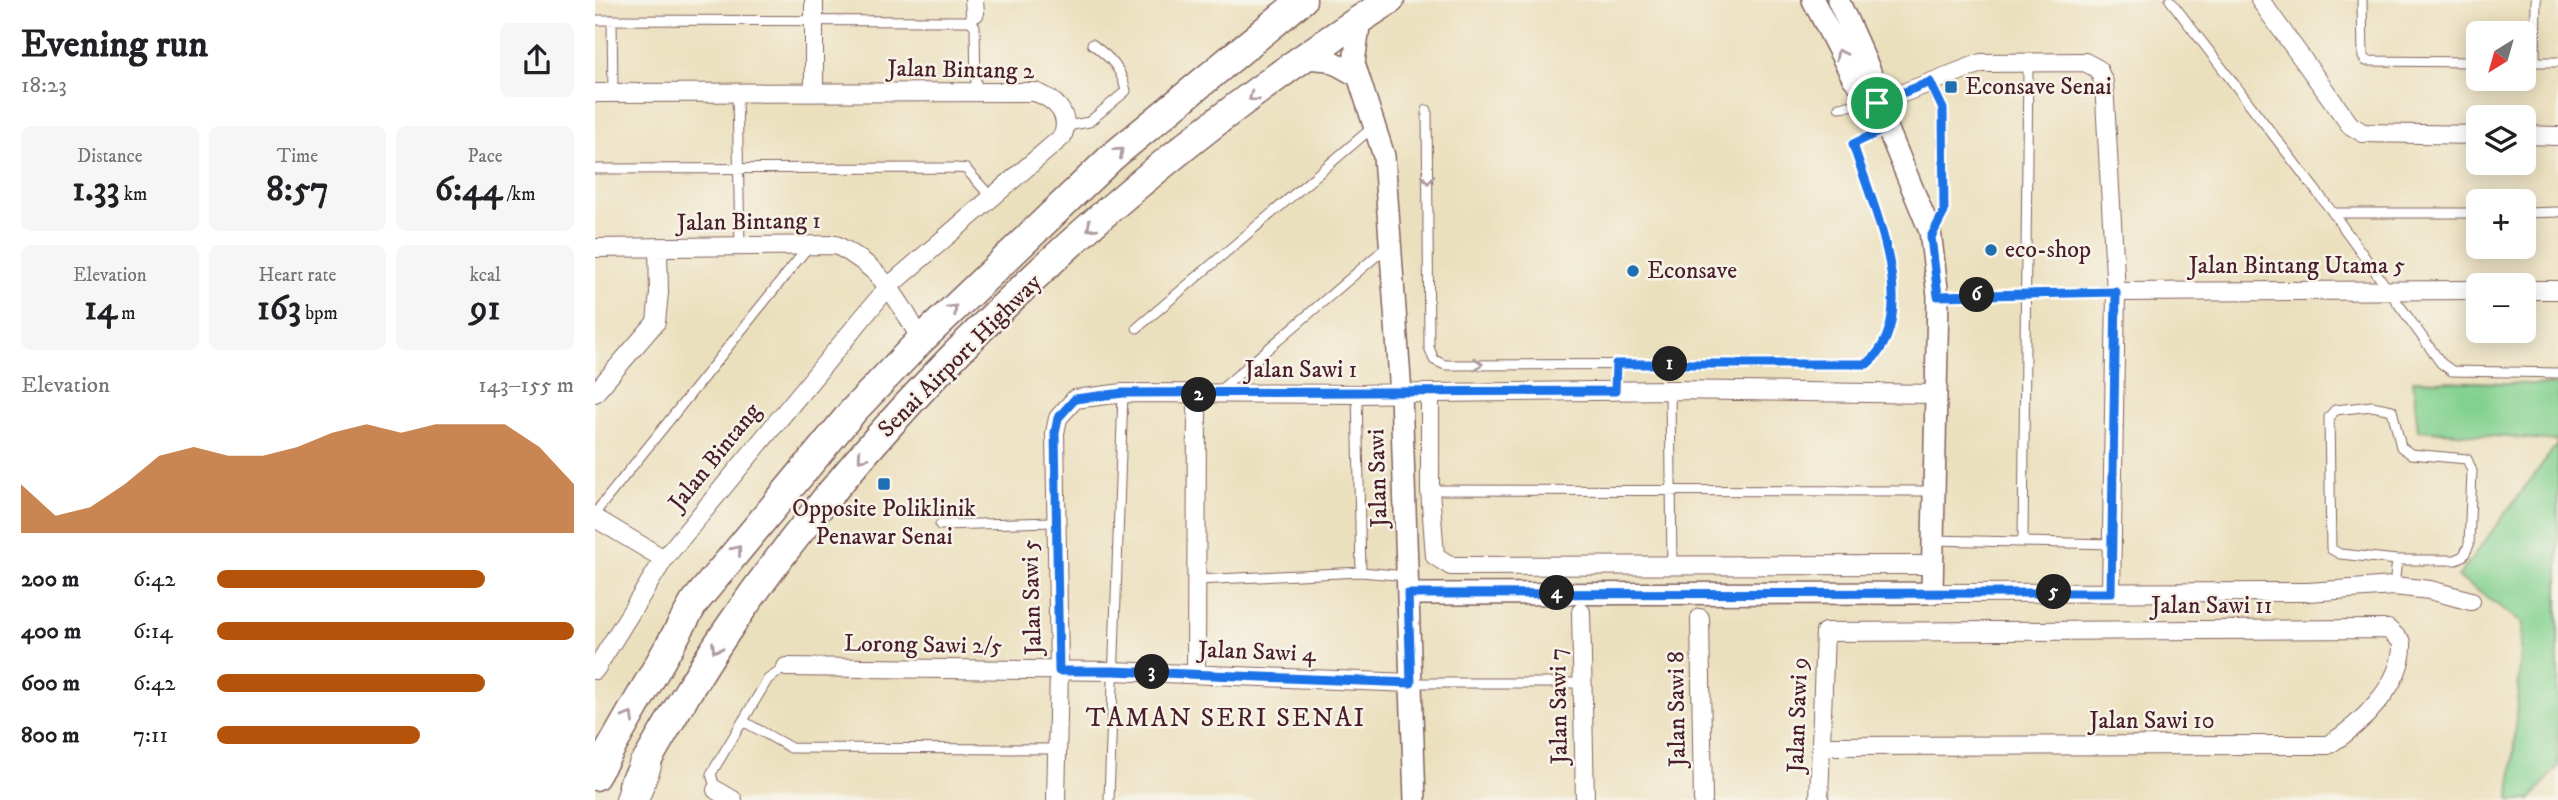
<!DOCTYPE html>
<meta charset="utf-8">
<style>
body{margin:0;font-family:"IM FELL DW Pica",serif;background:#f6f6f6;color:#202124;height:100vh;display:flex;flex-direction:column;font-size:26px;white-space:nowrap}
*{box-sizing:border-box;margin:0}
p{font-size:23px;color:#757577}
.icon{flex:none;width:38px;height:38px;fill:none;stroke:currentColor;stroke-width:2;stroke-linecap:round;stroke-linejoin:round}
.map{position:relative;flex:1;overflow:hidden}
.panel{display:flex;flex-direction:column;background:#fff;width:595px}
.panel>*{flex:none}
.needle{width:46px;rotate:217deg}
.buttons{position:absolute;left:1871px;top:21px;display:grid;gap:14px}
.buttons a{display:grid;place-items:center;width:70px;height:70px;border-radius:10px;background:#fff;box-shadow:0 4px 18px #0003;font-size:35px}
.pin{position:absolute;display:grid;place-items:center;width:60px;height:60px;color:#fff;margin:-30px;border:4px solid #fff;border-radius:50%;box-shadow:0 2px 7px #0007}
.km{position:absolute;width:35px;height:35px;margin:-18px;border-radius:50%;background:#222;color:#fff;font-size:19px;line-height:35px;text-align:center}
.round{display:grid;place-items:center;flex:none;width:74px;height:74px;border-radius:10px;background:#f6f6f6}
.head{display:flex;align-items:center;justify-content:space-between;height:119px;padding:0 21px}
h1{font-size:38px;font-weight:700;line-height:52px}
.metrics{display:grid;grid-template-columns:repeat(3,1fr);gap:10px;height:119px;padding:7px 21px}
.metrics div{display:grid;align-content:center;border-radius:10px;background:#f6f6f6;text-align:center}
.metrics b{font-size:35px;font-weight:700}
.metrics small{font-size:19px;font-weight:400}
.metrics p{font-size:19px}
.chart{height:196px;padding:14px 21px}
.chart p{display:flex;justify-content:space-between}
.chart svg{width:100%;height:126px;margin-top:7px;fill:#b45309;opacity:.7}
ul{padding:0 21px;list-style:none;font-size:23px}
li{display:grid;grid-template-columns:112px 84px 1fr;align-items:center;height:52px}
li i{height:18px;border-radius:9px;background:#b45309}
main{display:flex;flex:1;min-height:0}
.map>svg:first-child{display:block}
.green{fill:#83d190;stroke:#66785e;stroke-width:2}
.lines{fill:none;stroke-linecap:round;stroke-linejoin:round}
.service-casing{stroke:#82635e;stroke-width:11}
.minor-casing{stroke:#82635e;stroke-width:20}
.tertiary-casing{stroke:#82635e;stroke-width:24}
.trunk-casing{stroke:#82635e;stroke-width:31}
.motorway-casing{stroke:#82635e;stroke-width:34}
.service{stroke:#fff;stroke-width:9}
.minor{stroke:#fff;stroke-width:18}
.tertiary{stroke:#fff;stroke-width:21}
.trunk{stroke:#fff;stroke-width:28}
.motorway{stroke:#fff;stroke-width:32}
.oneway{stroke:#ae9aa0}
.route-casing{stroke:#fff;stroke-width:14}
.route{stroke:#1a73e8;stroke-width:9}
.poi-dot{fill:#1f6fb2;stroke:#f7f3e8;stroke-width:2.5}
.labels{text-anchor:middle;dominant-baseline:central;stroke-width:5;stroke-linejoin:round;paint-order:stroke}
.street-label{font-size:24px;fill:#4a1f2b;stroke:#f7f3e8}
.poi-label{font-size:24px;fill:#4a1f2b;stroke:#f7f3e8;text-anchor:start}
.neighbourhood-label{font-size:26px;letter-spacing:2px;fill:#4a1f2b;stroke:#f7f3e8}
</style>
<main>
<section class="panel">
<div class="head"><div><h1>Evening run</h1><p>18:23</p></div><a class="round"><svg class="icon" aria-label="share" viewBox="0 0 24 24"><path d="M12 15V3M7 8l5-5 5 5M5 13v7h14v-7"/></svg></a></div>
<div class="metrics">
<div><p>Distance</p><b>1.33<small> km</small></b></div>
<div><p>Time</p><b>8:57</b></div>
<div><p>Pace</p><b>6:44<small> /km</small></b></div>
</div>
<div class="metrics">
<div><p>Elevation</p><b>14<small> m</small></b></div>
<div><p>Heart rate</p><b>163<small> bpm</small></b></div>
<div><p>kcal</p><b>91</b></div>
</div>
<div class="chart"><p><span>Elevation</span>143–155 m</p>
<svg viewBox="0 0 160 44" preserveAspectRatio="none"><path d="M0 44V27L10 38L20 35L30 27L40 17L50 14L60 17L70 17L80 14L90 9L100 6L110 9L120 6L130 6L140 6L150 14L160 27V44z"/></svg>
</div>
<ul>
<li><b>200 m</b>6:42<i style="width:75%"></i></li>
<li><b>400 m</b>6:14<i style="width:100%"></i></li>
<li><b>600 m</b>6:42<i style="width:75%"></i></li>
<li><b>800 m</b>7:11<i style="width:57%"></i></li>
</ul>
</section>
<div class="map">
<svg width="1963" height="800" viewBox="0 0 1963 800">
<rect width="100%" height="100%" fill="#f7f3e8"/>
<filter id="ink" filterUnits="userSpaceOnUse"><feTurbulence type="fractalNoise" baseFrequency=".0143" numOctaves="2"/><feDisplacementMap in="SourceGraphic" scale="14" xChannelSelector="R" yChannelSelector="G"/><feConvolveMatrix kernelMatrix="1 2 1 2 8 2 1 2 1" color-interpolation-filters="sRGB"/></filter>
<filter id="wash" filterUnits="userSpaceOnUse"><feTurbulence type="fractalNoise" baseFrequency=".00686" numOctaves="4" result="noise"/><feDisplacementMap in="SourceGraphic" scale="28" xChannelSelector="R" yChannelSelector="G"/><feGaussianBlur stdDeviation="1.57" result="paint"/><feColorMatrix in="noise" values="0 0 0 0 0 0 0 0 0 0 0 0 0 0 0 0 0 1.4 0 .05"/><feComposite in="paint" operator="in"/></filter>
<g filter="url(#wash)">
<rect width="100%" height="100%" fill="#ebe0be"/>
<!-- green -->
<path class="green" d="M1818,380L1963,385V441L1823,430Z
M1963,443V766L1935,800H1915L1928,623L1863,577Z"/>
</g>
<g filter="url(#ink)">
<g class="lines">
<defs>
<path id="service" d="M1575,0L1738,213L1846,363L1857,371L1963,373
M1767,0L1768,57L1771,61L1883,62
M0,20L375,21L380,26L381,92
M17,20L18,93
M1928,62H1963
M1940,62L1941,0
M1335,82L1348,109L1349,212L1338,233
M142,93L145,247
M1244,107L1280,103
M832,110L834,347L839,360L850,365L1272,364C1330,316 1276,203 1258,144L1291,128
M472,126L494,122L531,91C526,68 516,58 497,44
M0,169L361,168L371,169L396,197
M1738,213H1883
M1928,213L1963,212
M1344,296L1521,292
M542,328L778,127
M1075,390L1077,566
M624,391L794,245
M1020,391L1021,364
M762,394L766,572L812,576
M835,490L1339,491
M0,513L214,246
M345,525L459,522
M1338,540L1518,544
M1428,542L1433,62
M601,580L766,572
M1799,586L1802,560H1861L1869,555L1874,545L1877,471L1872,459L1816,454L1806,447L1797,410L1777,406L1740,410L1734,417L1736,549L1745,554L1802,560
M816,683H988
M148,721L196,748L463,749
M121,790L116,774L173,679L191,667
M514,800L528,393"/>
<path id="minor" d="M379,0L380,13
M1665,0L1755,125L1768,133L1883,135
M0,93L440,92C460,99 477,115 467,137L293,287L69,559L0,670
M219,93V0
M1282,103L1386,63L1490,62L1503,69L1509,83L1521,292L1516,593
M1928,135L1963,136
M0,248L241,245C286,267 302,297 326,340
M1928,290H1963
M1521,292L1883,290
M0,393L61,322L64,293L63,249
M835,393V490L840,556L856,566L1337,565
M0,518L69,559
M1337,593L1713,592L1799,586L1835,590L1876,601
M986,612L990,800
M1105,618L1108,800
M191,667L518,671L816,683
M601,674L602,395
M121,790L138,800
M461,800L464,671L460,433L463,418L480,399L528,393L762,394L1075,390L1340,394
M1224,800L1230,632L1793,629L1807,642C1809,683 1766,725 1733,745L1228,746"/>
<path id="tertiary" d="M1218,0L1258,78L1280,101
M765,19L759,63L789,156L806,394L820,800
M711,58L734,60L761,75
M813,594L1337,593L1343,296L1335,231L1282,103L1275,71L1243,0"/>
<path id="trunk" d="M0,776L99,603L259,410L326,340L518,156L707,0
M38,785C68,733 99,679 133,629C301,385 545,159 795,0"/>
<path id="motorway" d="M37,800L50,765"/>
</defs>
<!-- service casing -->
<use href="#service" class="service-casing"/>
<!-- minor casing -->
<use href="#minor" class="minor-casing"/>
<!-- tertiary casing -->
<use href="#tertiary" class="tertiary-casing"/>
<!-- trunk casing -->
<use href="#trunk" class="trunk-casing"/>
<!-- motorway casing -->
<use href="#motorway" class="motorway-casing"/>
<!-- service -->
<use href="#service" class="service"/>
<!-- minor -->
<use href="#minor" class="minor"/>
<!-- tertiary -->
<use href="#tertiary" class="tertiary"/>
<!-- trunk -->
<use href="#trunk" class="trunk"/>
<!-- motorway -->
<use href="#motorway" class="motorway"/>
</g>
<!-- one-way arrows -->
<defs><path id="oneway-chevron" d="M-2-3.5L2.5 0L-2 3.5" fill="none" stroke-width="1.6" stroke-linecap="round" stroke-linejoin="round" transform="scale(1.75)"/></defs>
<g class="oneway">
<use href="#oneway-chevron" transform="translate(1245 54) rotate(-117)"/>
<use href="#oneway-chevron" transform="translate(658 97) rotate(143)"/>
<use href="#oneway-chevron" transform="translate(524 152) rotate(-41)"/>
<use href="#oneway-chevron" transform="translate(833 179) rotate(90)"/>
<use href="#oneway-chevron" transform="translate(496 227) rotate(138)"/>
<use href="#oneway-chevron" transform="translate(358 309) rotate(-44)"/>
<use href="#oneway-chevron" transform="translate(883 364)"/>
<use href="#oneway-chevron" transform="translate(267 457) rotate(131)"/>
<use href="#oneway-chevron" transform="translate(142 550) rotate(-51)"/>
<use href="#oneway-chevron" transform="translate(121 648) rotate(121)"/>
<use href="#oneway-chevron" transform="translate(34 717) rotate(-60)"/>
</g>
</g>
<g class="lines" filter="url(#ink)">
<defs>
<path id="route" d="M1335,82L1348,109L1349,212L1336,237L1343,296L1521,292L1516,593L813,594L816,683L518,671H464L460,433L463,418L480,399L528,393L1020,391L1021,364H1272C1330,316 1276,203 1258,144L1292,128L1282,103Z"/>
</defs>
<!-- route casing -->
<use href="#route" class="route-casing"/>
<!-- route -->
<use href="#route" class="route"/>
</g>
<!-- markers -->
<g class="poi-dot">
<rect x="1349" y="80" width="14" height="14" rx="3.5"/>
<circle cx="1396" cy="250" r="7"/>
<circle cx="1038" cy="271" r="7"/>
<rect x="282" y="477" width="14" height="14" rx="3.5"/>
</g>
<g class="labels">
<!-- street labels -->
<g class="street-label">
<text transform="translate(366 70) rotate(1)">Jalan Bintang 2</text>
<text transform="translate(154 222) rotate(-1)">Jalan Bintang 1</text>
<text x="1702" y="266">Jalan Bintang Utama 5</text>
<text transform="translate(365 356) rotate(-45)">Senai Airport Highway</text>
<text x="706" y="370">Jalan Sawi 1</text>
<text transform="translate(120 457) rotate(-51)">Jalan Bintang</text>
<text transform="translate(783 478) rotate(-92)">Jalan Sawi</text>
<text transform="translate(437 597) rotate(-92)">Jalan Sawi 5</text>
<text x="1617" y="606">Jalan Sawi 11</text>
<text transform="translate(328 645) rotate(1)">Lorong Sawi 2/5</text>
<text transform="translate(662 652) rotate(2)">Jalan Sawi 4</text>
<text transform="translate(964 706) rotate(-91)">Jalan Sawi 7</text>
<text transform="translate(1082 709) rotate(-91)">Jalan Sawi 8</text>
<text transform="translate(1203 715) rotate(-88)">Jalan Sawi 9</text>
<text x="1557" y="721">Jalan Sawi 10</text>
</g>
<!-- poi labels -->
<g class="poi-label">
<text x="1370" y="87">Econsave Senai</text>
<text x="1410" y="250">eco-shop</text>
<text x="1052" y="271">Econsave</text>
<text x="289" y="509" text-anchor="middle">Opposite Poliklinik<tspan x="289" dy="28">Penawar Senai</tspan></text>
</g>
<!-- neighbourhood labels -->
<g class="neighbourhood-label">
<text x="631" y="718">TAMAN SERI SENAI</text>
</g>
</g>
</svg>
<div class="buttons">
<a><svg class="needle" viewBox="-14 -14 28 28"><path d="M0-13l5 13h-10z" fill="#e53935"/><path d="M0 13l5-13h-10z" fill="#757577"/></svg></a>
<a><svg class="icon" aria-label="layers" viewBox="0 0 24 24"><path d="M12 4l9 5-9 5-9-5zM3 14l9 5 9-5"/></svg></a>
<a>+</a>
<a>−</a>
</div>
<div class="pin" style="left:1282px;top:103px;background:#1e9e55"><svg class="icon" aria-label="arrive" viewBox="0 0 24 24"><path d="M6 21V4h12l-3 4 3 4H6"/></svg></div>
<b class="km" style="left:1075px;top:364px">1</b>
<b class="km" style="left:604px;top:395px">2</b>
<b class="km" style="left:557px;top:672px">3</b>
<b class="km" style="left:962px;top:593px">4</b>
<b class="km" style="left:1459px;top:592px">5</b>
<b class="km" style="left:1382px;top:295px">6</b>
</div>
</main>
